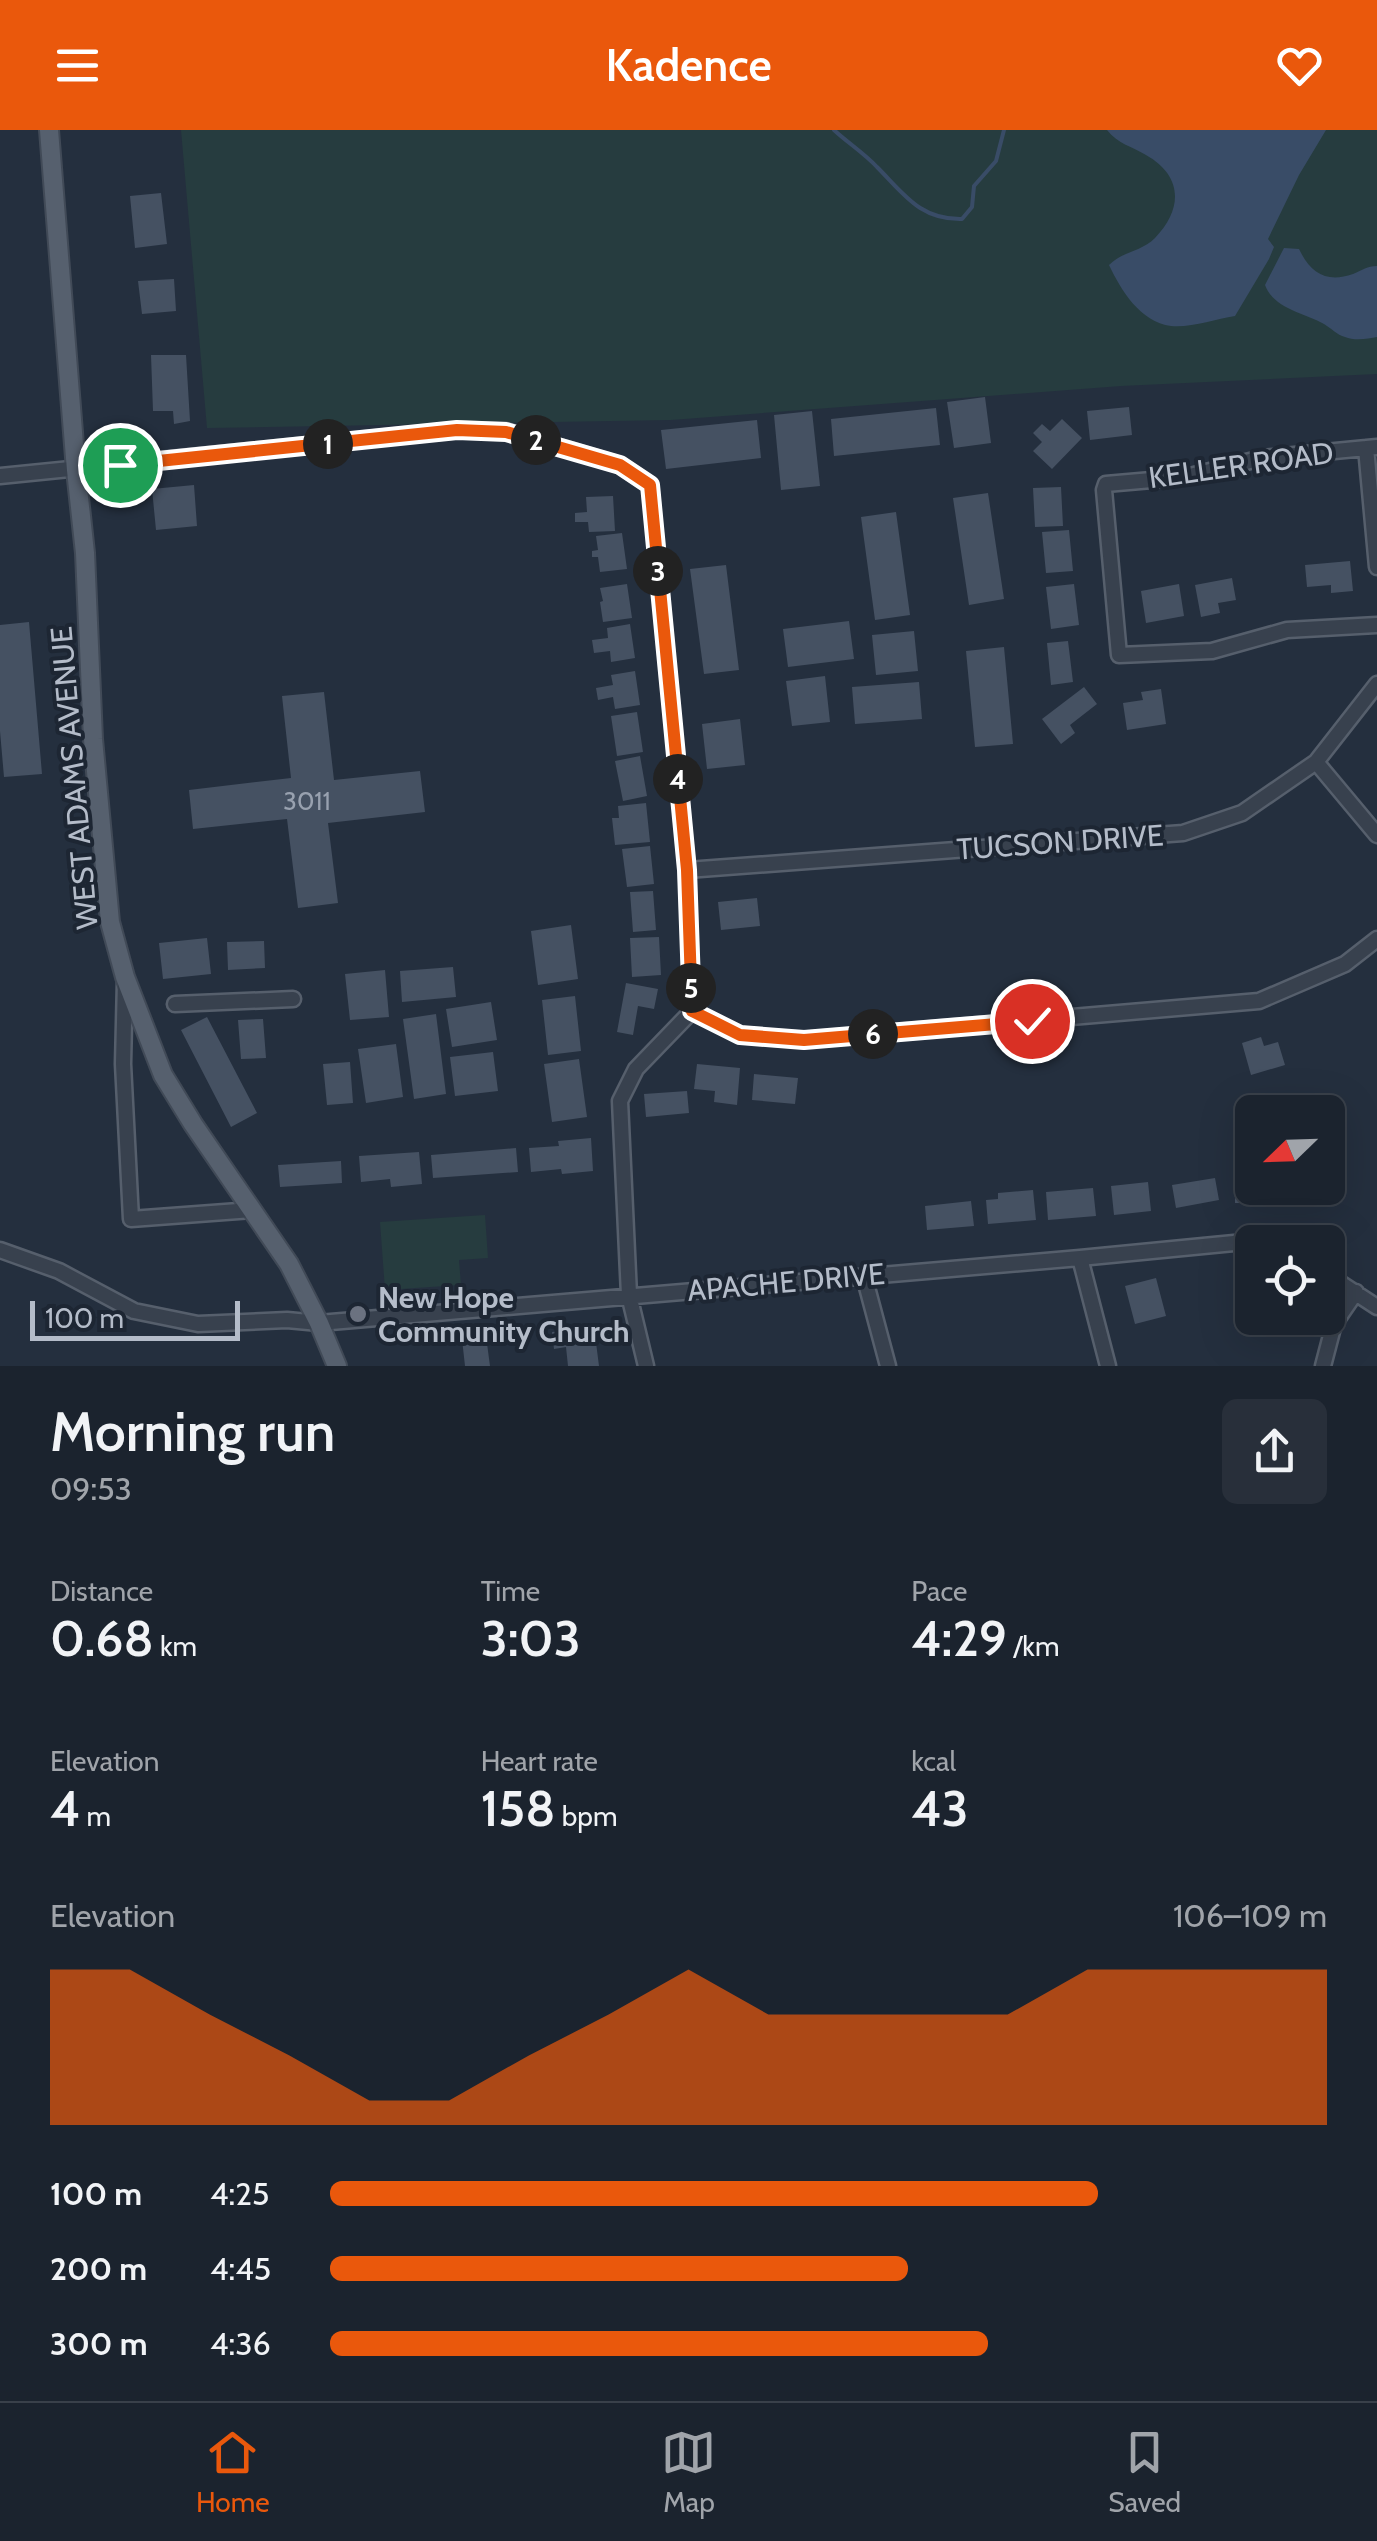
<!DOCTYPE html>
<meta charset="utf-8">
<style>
body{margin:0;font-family:Cabin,sans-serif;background:#282f3a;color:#f1f3f6;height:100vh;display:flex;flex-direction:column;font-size:38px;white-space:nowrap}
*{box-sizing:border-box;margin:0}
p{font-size:32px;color:#a0a4aa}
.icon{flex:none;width:55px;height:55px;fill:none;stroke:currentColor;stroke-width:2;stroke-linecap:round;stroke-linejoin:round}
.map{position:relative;height:1236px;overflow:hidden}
.details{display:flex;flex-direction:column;background:#1b232e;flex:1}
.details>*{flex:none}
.needle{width:65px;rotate:247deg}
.tools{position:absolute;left:1235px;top:965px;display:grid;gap:20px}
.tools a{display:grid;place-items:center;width:110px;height:110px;border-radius:15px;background:#1b232e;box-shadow:0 10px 40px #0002,0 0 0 2px #39404a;font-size:50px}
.scale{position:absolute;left:30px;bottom:25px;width:210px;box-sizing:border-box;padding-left:10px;border:5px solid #b4bcc9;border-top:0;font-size:28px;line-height:35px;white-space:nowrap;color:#b4bcc9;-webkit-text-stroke:8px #1d2633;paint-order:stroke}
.pin{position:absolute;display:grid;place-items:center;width:85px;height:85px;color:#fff;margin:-42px;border:5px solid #fff;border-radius:50%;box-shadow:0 2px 10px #0007}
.km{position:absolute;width:50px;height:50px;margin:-25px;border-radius:50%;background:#222;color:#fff;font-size:28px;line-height:50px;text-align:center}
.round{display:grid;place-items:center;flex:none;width:105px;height:105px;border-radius:15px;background:#282f3a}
.overview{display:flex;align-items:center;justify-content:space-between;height:170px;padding:0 50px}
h1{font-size:55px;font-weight:600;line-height:75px}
.figures{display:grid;grid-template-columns:repeat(3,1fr);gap:15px;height:170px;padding:10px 50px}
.figures div{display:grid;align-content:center}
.figures b{font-size:50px;font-weight:600}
.figures small{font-size:28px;font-weight:400}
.figures p{font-size:28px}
.chart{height:280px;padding:20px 50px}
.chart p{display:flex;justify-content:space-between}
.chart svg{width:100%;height:180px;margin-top:10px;fill:#ea580c;opacity:.7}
ul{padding:0 50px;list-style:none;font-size:32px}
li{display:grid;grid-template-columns:160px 120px 1fr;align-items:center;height:75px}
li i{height:25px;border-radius:12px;background:#ea580c}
header{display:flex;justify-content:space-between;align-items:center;height:130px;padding:0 50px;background:#ea580c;color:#fff;font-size:45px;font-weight:600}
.menu{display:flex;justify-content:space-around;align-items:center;height:140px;border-top:2px solid #39404a;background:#1b232e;font-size:28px;color:#a0a4aa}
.menu a{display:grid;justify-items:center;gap:5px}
.menu .current{color:#ea580c}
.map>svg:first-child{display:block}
.green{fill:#263c3f}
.water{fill:#394c67}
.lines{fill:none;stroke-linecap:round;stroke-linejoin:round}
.stream{stroke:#394c67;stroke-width:4}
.building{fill:#455162}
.minor-casing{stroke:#565f6c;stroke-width:19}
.major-casing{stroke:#414a57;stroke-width:22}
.minor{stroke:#38414e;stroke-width:14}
.major{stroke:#56606e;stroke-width:18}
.route-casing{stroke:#fff;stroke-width:20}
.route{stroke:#ea580c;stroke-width:12}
.worship-dot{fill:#6b7280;stroke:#1d2633;stroke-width:4}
.labels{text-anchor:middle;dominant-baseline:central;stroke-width:8;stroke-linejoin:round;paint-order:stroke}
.number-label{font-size:25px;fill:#98a1af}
.street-label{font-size:30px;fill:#b4bcc9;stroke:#1d2633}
.poi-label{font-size:30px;font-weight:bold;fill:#b4bcc9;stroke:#1d2633;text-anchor:start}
</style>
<header><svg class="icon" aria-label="menu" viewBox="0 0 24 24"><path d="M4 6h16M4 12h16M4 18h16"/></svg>Kadence<svg class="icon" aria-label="heart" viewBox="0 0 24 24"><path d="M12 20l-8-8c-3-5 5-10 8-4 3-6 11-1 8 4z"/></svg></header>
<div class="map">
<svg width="1377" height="1236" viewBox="0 0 1377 1236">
<rect width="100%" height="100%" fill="#242f3e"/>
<!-- green -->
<path class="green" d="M181,0H1377V244L1121,256L671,290L207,298Z
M485,1085L488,1128L459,1130L461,1155L385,1160L380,1092Z"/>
<!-- water -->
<path class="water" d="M1107,0H1326L1299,45L1268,109L1274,117L1269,129L1235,186C1215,189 1191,198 1171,196C1140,192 1121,160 1109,135C1123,121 1141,122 1155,108C1183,79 1183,46 1146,25C1131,16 1118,14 1107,0Z
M1284,118L1299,119C1311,144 1327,153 1353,144C1363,140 1367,136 1377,136V207C1368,209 1354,211 1345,207C1337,205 1331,198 1324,194C1304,183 1274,179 1265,155Z"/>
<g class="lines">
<!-- stream -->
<path class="stream" d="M834,0C848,13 864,23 877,37C904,64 920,90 962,89L972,77L974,56L996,31L1004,0"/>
</g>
<!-- building -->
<path class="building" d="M161,63L167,114L135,118L130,66Z
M174,149L176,181L142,184L138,151Z
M151,225H186L190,291L174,294L173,281H153Z
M985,267L991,313L954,318L947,272Z
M1129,277L1132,305L1090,310L1087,281Z
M936,278L940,315L834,326L831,289Z
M812,281L820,356L781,360L774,285Z
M1062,289L1082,308L1052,339L1033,321L1042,312L1033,303L1042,294L1050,301Z
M757,290L761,328L666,339L661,300Z
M194,355L197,396L156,400L152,359Z
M1061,357L1063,396L1035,397L1033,358Z
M988,363L1004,469L969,475L953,368Z
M613,366L615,401L589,402L588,392H575V383L587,382L586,367Z
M896,382L910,485L875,490L861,387Z
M1069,400L1073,441L1046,443L1042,402Z
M622,403L627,439L600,442L598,427H592V421L598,420L596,406Z
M1350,431L1353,461L1331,463V455L1307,457L1305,435Z
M726,435L739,540L704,544L690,439Z
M1232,448L1236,470L1218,473L1220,483L1201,487L1195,455Z
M627,454L632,488L603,492L600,472L603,471L600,458Z
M1074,454L1079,495L1051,499L1046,457Z
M1179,454L1184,486L1146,493L1141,461Z
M849,491L854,529L788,537L783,499Z
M29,492L42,644L4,647L0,601V495Z
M630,494L635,528L611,532L610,521L594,523L592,510L608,508L607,498Z
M914,501L918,541L876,545L872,505Z
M1068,511L1073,552L1051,555L1047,513Z
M1004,517L1013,614L975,617L966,521Z
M635,541L640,575L615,579L613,567L598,570L596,558L613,555L611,545Z
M825,546L830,592L792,596L786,551Z
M919,552L922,589L855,594L852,557Z
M1084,557L1097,574L1070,595L1075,603L1061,614L1042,589Z
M1161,559L1166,594L1127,600L1123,573L1143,570L1141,562Z
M324,562L334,650L420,641L425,682L328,693L338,773L298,778L287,689L193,699L189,660L291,648L282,566Z
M637,582L643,622L617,626L611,586Z
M740,589L745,635L707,639L702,594Z
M640,626L647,666L623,671L615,631Z
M646,673L650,712L615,715L612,688H619L618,676Z
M650,716L654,754L627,757L622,719Z
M653,761L656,800L633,802L630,762Z
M757,768L760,796L721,800L718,772Z
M571,795L578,849L538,855L531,801Z
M659,807L661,845L632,847L630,808Z
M207,808L211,844L163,849L159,813Z
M264,811L265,838L228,840L227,812Z
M453,837L456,867L402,872L400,841Z
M385,840L389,887L350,890L345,844Z
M626,853L658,859L654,879L638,876L633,905L617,902Z
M575,866L581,921L548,925L542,870Z
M491,872L497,910L452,917L446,879Z
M436,884L446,964L414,969L403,889Z
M207,887L257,983L231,997L181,900Z
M263,889L266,928L241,929L238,890Z
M1261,907L1264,916L1278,912L1285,935L1251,945L1242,913Z
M396,914L403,967L366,973L358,919Z
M493,922L498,961L455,966L450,927Z
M579,929L587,987L552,992L544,934Z
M350,932L353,973L327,975L323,934Z
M697,934L740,938L737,975L714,972L715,961L694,959Z
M754,944L798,948L795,974L752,970Z
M687,961L689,983L646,987L644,964Z
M591,1008L593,1041L562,1044L561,1039L531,1042L529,1018L559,1016L558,1011Z
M516,1018L518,1042L433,1048L431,1025Z
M419,1022L422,1054L391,1057L390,1049L361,1052L359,1026Z
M341,1031L342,1053L280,1057L278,1035Z
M1235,1044H1252V1058H1275V1073H1235Z
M1215,1048L1219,1070L1176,1078L1172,1055Z
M1148,1052L1151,1081L1114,1085L1111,1056Z
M1093,1058L1096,1086L1048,1090L1046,1062Z
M1033,1060L1036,1090L988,1094L986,1070L998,1069V1063Z
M971,1071L974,1096L927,1100L925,1076Z
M1156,1148L1166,1186L1135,1194L1125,1156Z
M594,1197L599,1236H568L566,1217L554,1219L552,1202Z
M486,1206L490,1236H465L462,1209Z"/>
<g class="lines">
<defs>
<path id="minor" d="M1377,317L1262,328L1186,347L1106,354L1104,360L1119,525L1212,521L1287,500L1377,495
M1366,318L1377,437
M0,346L457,300L506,301L620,335L650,355L687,740L692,881L636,939L620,971L629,1165L646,1236
M1316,632L1377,705
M687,740L1183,703L1242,683L1316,632L1377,554
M125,851L123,934L131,1089L252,1080
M175,874L293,869
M692,881L740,905L804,910L1259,871L1345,834L1377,809
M0,1120L59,1141L134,1181L198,1194L287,1190L319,1193L1080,1128L1234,1113L1252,1116
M1080,1128L1108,1236
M1328,1145L1377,1177
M864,1146L888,1236
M1323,1236L1334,1194L1356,1162"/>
<path id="major" d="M49,0L76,340L85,423L93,609L110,792L125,847L163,945L193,994L289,1134L319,1193L337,1236"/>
</defs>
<!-- minor casing -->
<use href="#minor" class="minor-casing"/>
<!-- major casing -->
<use href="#major" class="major-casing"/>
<!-- minor -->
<use href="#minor" class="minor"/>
<!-- major -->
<use href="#major" class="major"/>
</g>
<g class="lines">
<defs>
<path id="route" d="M120,335L457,300L506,302L620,335L650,355L687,740L692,881L740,905L804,910L1032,891"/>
</defs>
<!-- route casing -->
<use href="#route" class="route-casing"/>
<!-- route -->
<use href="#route" class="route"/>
</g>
<!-- markers -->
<circle class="worship-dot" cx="358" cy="1184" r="10"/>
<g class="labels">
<!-- number labels -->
<g class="number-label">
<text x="307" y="671">3011</text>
</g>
<!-- street labels -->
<g class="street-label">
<text transform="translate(1241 335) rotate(-8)">KELLER ROAD</text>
<text transform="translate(74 648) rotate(-95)">WEST ADAMS AVENUE</text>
<text transform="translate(1060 712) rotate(-4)">TUCSON DRIVE</text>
<text transform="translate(786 1152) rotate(-5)">APACHE DRIVE</text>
</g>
<!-- poi labels -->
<g class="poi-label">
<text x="378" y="1167">New Hope<tspan x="378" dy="34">Community Church</tspan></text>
</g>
</g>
</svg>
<div class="tools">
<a><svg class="needle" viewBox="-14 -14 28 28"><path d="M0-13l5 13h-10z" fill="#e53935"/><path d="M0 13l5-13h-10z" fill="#a0a4aa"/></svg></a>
<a><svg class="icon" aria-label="locate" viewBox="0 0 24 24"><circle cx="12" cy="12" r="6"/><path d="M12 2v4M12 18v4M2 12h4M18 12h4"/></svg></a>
</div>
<div class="scale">100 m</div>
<div class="pin" style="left:120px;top:335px;background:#1e9e55"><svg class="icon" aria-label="arrive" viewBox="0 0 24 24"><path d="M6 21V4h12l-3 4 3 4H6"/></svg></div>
<div class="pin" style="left:1032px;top:891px;background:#d93025"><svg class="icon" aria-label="check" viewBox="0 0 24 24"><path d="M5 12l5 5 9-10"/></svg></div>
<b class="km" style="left:328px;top:314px">1</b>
<b class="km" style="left:536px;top:310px">2</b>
<b class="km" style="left:658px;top:441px">3</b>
<b class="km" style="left:678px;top:649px">4</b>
<b class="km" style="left:691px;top:858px">5</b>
<b class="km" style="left:873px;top:904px">6</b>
</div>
<section class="details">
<div class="overview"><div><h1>Morning run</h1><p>09:53</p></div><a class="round"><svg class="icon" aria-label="share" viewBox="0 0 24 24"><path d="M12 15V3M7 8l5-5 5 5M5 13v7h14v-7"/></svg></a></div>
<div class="figures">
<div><p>Distance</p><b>0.68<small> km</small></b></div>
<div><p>Time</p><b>3:03</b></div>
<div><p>Pace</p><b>4:29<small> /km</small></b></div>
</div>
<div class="figures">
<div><p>Elevation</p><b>4<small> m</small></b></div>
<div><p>Heart rate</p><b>158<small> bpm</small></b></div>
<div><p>kcal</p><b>43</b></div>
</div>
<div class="chart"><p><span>Elevation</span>106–109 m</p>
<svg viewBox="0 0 160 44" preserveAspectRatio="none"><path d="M0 44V6L10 6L20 17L30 27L40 38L50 38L60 27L70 17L80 6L90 17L100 17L110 17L120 17L130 6L140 6L150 6L160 6V44z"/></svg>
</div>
<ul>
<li><b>100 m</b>4:25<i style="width:77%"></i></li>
<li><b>200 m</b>4:45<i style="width:58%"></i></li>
<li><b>300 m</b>4:36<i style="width:66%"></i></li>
</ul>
</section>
<nav class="menu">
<a class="current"><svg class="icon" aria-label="home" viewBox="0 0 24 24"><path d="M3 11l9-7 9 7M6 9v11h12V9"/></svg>Home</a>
<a><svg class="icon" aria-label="map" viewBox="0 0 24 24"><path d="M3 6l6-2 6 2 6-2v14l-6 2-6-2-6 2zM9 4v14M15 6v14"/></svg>Map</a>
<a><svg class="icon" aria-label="saved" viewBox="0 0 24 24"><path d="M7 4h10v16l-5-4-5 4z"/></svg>Saved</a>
</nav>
